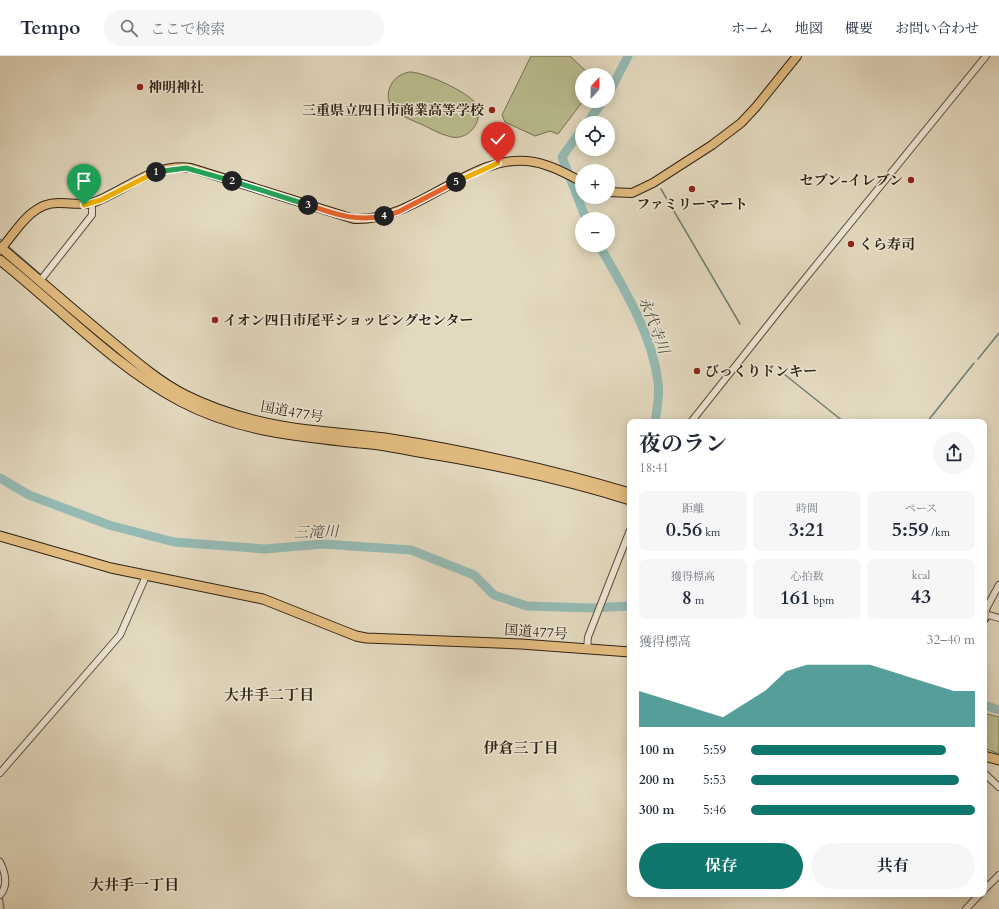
<!DOCTYPE html>
<html lang="ja">
<head>
<meta charset="utf-8">
<style>
  :root { --surface:#fff; --page:#f6f6f7; --text:#1f2937; --muted:#747a83; --line:#e0e1e3; --accent:#0f766e }
  body { margin:0; font-family:Cardo,"Noto Serif JP",serif; background:var(--page); color:var(--text); height:100vh; display:flex; flex-direction:column; font-size:15px; white-space:nowrap }
  * { box-sizing:border-box; margin:0 }
  p { font-size:13px; color:var(--muted) }
  .icon { flex:none; width:22px; height:22px; fill:none; stroke:currentColor; stroke-width:2; stroke-linecap:round; stroke-linejoin:round }
  .map { position:relative; flex:1; overflow:hidden }
  .drawer { position:absolute; left:627px; top:363px; width:360px; height:478px; display:flex; flex-direction:column; background:var(--surface); border-radius:8px; box-shadow:0 2px 10px #0003 }
  .drawer>* { flex:none }
  .needle { width:26px; rotate:22deg }
  .controls { position:absolute; left:575px; top:12px; display:grid; gap:8px }
  .controls a { display:grid; place-items:center; width:40px; height:40px; border-radius:50%; background:var(--surface); box-shadow:0 2px 10px #0003; font-size:20px }
  .pin { position:absolute; display:grid; place-items:center; width:34px; height:34px; color:#fff; margin:-41px -17px; border-radius:50% 50% 50% 0; rotate:-45deg; box-shadow:0 0 4px #0007 }
  .pin .icon { rotate:45deg }
  .km { position:absolute; width:20px; height:20px; margin:-10px; border-radius:50%; background:#222; color:#fff; font-size:11px; line-height:20px; text-align:center }
  .round { display:grid; place-items:center; flex:none; width:42px; height:42px; border-radius:21px; background:var(--page) }
  .summary { display:flex; align-items:center; justify-content:space-between; height:68px; padding:0 12px }
  h1 { font-size:22px; font-weight:700; line-height:30px }
  .stats { display:grid; grid-template-columns:repeat(3,1fr); gap:6px; height:68px; padding:4px 12px }
  .stats div { display:grid; align-content:center; border-radius:8px; background:var(--page); text-align:center }
  .stats b { font-size:20px; font-weight:700 }
  .stats small { font-size:11px; font-weight:400 }
  .stats p { font-size:11px }
  .chart { height:112px; padding:8px 12px }
  .chart p { display:flex; justify-content:space-between }
  .chart svg { width:100%; height:72px; margin-top:4px; fill:var(--accent); opacity:.7 }
  .button { display:flex; gap:8px; margin-top:auto; padding:8px 12px }
  .button a { flex:1; height:46px; border-radius:24px; background:var(--accent); color:#fff; font-size:16px; font-weight:700; line-height:46px; text-align:center }
  .button a+a { background:var(--page); color:var(--text) }
  ul { padding:0 12px; list-style:none; font-size:13px }
  li { display:grid; grid-template-columns:64px 48px 1fr; align-items:center; height:30px }
  li i { height:10px; border-radius:5px; background:var(--accent) }
  header { display:flex; align-items:center; gap:24px; box-sizing:border-box; height:56px; padding:0 20px; background:var(--surface); border-bottom:1px solid var(--line) }
  header strong { font-size:19px }
  nav { display:flex; gap:22px; margin-inline-start:auto; font-size:14px }
  .search { width:280px; height:36px; background:var(--page); display:flex; align-items:center; gap:10px; box-sizing:border-box; padding:0 14px; border-radius:22px; color:var(--muted); font-size:15px }
  .map>svg:first-child { display:block }
</style>
</head>
<body>
<header>
<strong>Tempo</strong>
<div class="search"><svg class="icon" aria-label="search" viewBox="0 0 24 24"><circle cx="10" cy="10" r="6"/><path d="M15 15l6 6"/></svg>ここで検索</div>
<nav><a>ホーム</a><a>地図</a><a>概要</a><a>お問い合わせ</a></nav>
</header>
<div class="map">
<svg width="999" height="853" viewBox="0 0 999 853">
  <rect width="100%" height="100%" fill="#e3d9bf"/>
  <filter id="stains"><feTurbulence type="fractalNoise" baseFrequency=".005" numOctaves="4"/><feColorMatrix values="0 0 0 0 .2 0 0 0 0 .09 0 0 0 0 .02 0 0 0 .5 -.17"/></filter>
  <radialGradient id="worn" r=".72"><stop offset=".6" stop-color="#630" stop-opacity="0"/><stop offset="1" stop-color="#630" stop-opacity=".3"/></radialGradient>
  <!-- green -->
  <g fill="#babd8e" stroke="#757052">
    <polygon points="531,0 570,0 590,19 582,19 583,45 558,78 550,75 535,80 505,66 502,59"/>
    <path d="M409 16C422 15 469 36 476 48 485 66 467 87 448 80 440 78 431 73 423 69 407 62 381 54 390 31 393 23 400 18 409 16Z"/>
    <polygon points="984,657 999,661 999,698 984,692"/>
  </g>
  <g fill="none" stroke-linecap="round" stroke-linejoin="round">
    <!-- stream -->
    <g stroke="#6d7e74" stroke-width="1.5">
      <polyline points="661,133 740,268"/>
      <polyline points="0,183 1,184"/>
      <polyline points="9,191 40,218"/>
      <polyline points="978,303 999,277"/>
      <polyline points="784,318 844,366"/>
      <polyline points="927,366 974,307"/>
      <polyline points="2,839 4,853"/>
    </g>
    <!-- river -->
    <g stroke="#95bab3" stroke-width="9">
      <polyline points="608,39 628,0"/>
      <polyline points="587,67 603,45"/>
      <polyline points="582,73 562,101 586,163"/>
      <path d="M599 189C623 231 652 277 658 326 660 339 657 353 655 366"/>
      <polyline points="0,422 29,439 109,469 174,486 265,493 323,488 411,494 474,519 494,539 527,550 592,552 630,550"/>
      <polyline points="984,649 999,654"/>
    </g>
    <defs>
      <g id="minor">
        <polyline points="40,225 92,159 92,147"/>
        <polyline points="691,366 791,240 986,0"/>
        <polyline points="999,529 987,551 985,558 999,562"/>
        <polyline points="587,593 588,581 630,474"/>
        <polyline points="0,717 120,579 146,520"/>
        <polyline points="984,717 999,731"/>
        <path d="M0 806C5 816 9 829 0 839"/>
        <polyline points="984,834 999,819"/>
        <polyline points="966,853 980,838"/>
      </g>
      <g id="major">
        <polyline points="608,136 632,137 653,127 712,89 741,67 756,51 797,0"/>
        <path d="M0 194C17 175 30 147 58 147 70 147 81 149 92 147 125 135 154 106 191 112L354 163C419 166 472 94 534 106 551 109 567 118 582 126"/>
      </g>
      <g id="highway">
        <path d="M0 191C37 222 74 255 112 286 135 305 158 325 185 339 223 358 267 369 309 374 334 377 360 379 385 382 468 395 549 413 630 437"/>
        <path d="M0 204C59 251 113 309 180 345 242 378 311 382 379 389 398 392 418 396 437 399 502 410 567 424 630 444"/>
        <polyline points="0,480 111,512 263,543 356,580 366,582 521,588 630,596"/>
        <polyline points="984,562 985,558"/>
        <polyline points="984,700 999,704"/>
      </g>
    </defs>
    <!-- minor casing -->
    <use href="#minor" stroke="#5d5040" stroke-width="8"/>
    <!-- major casing -->
    <use href="#major" stroke="#302315" stroke-width="10"/>
    <!-- highway casing -->
    <use href="#highway" stroke="#302315" stroke-width="11"/>
    <!-- minor -->
    <use href="#minor" stroke="#ede6d5" stroke-width="6"/>
    <!-- major -->
    <use href="#major" stroke="#e2bc80" stroke-width="8"/>
    <!-- highway -->
    <use href="#highway" stroke="#e2bc80" stroke-width="9"/>
  </g>
  <g fill="none" stroke-linecap="round" stroke-linejoin="round">
    <defs>
      <polyline id="split-1" points="84,149 101,144 156,116"/>
      <polyline id="split-2" points="156,116 186,112 232,125"/>
      <polyline id="split-3" points="232,125 308,149"/>
      <path id="split-4" d="M308 149C335 158 355 166 384 160"/>
      <polyline id="split-5" points="384,160 398,156 456,126"/>
      <polyline id="split-6" points="456,126 498,107"/>
    </defs>
    <!-- split-1 casing -->
    <use href="#split-1" stroke="#fff" stroke-width="8"/>
    <!-- split-2 casing -->
    <use href="#split-2" stroke="#fff" stroke-width="8"/>
    <!-- split-3 casing -->
    <use href="#split-3" stroke="#fff" stroke-width="8"/>
    <!-- split-4 casing -->
    <use href="#split-4" stroke="#fff" stroke-width="8"/>
    <!-- split-5 casing -->
    <use href="#split-5" stroke="#fff" stroke-width="8"/>
    <!-- split-6 casing -->
    <use href="#split-6" stroke="#fff" stroke-width="8"/>
    <!-- split-1 -->
    <use href="#split-1" stroke="#f5b400" stroke-width="5"/>
    <!-- split-2 -->
    <use href="#split-2" stroke="#22a559" stroke-width="5"/>
    <!-- split-3 -->
    <use href="#split-3" stroke="#22a559" stroke-width="5"/>
    <!-- split-4 -->
    <use href="#split-4" stroke="#f0652b" stroke-width="5"/>
    <!-- split-5 -->
    <use href="#split-5" stroke="#f0652b" stroke-width="5"/>
    <!-- split-6 -->
    <use href="#split-6" stroke="#f5b400" stroke-width="5"/>
  </g>
  <!-- markers -->
  <g fill="#8f2418" stroke="#ede6d5" stroke-width="1.5">
    <circle cx="140" cy="31" r="4"/>
    <circle cx="492" cy="54" r="4"/>
    <circle cx="911" cy="124" r="4"/>
    <circle cx="692" cy="133" r="4"/>
    <circle cx="851" cy="188" r="4"/>
    <circle cx="215" cy="264" r="4"/>
    <circle cx="697" cy="315" r="4"/>
  </g>
  <g text-anchor="middle" dominant-baseline="central" stroke-width="3" stroke-linejoin="round" paint-order="stroke">
    <!-- poi labels -->
    <g font-size="14" font-weight="bold" fill="#302315" stroke="#ede6d5" text-anchor="start">
      <text x="148" y="31">神明神社</text>
      <text x="484" y="54" text-anchor="end">三重県立四日市商業高等学校</text>
      <text x="903" y="124" text-anchor="end">セブン-イレブン</text>
      <text x="692" y="148" text-anchor="middle">ファミリーマート</text>
      <text x="859" y="188">くら寿司</text>
      <text x="223" y="264">イオン四日市尾平ショッピングセンター</text>
      <text x="705" y="315">びっくりドンキー</text>
    </g>
    <!-- street labels -->
    <g font-size="14" fill="#302315" stroke="#ede6d5">
      <text transform="translate(292 356) rotate(10)">国道477号</text>
      <text transform="translate(536 576) rotate(4)">国道477号</text>
    </g>
    <!-- water labels -->
    <g font-size="15" font-style="italic" fill="#4e5044" stroke="#ede6d5">
      <text transform="translate(654 269) rotate(69)">永代寺川</text>
      <text transform="translate(316 476) rotate(-1)">三滝川</text>
    </g>
    <!-- neighbourhood labels -->
    <g font-size="15" font-weight="bold" fill="#302315" stroke="#ede6d5">
      <text x="269" y="639">大井手二丁目</text>
      <text x="521" y="692">伊倉三丁目</text>
      <text x="134" y="829">大井手一丁目</text>
    </g>
  </g>
  <rect width="100%" height="100%" filter="url(#stains)"/>
  <rect width="100%" height="100%" fill="url(#worn)"/>
</svg>
<div class="controls">
<a><svg class="needle" viewBox="-14 -14 28 28"><path d="M0-13l5 13h-10z" fill="#e53935"/><path d="M0 13l5-13h-10z" fill="#747a83"/></svg></a>
<a><svg class="icon" aria-label="locate" viewBox="0 0 24 24"><circle cx="12" cy="12" r="6"/><path d="M12 2v4M12 18v4M2 12h4M18 12h4"/></svg></a>
<a>+</a>
<a>−</a>
</div>
<div class="pin" style="left:84px;top:149px;background:#1e9e55"><svg class="icon" aria-label="arrive" viewBox="0 0 24 24"><path d="M6 21V4h12l-3 4 3 4H6"/></svg></div>
<div class="pin" style="left:498px;top:107px;background:#d93025"><svg class="icon" aria-label="check" viewBox="0 0 24 24"><path d="M5 12l5 5 9-10"/></svg></div>
<b class="km" style="left:156px;top:116px">1</b>
<b class="km" style="left:232px;top:125px">2</b>
<b class="km" style="left:308px;top:149px">3</b>
<b class="km" style="left:384px;top:160px">4</b>
<b class="km" style="left:456px;top:126px">5</b>
<section class="drawer">
<div class="summary"><div><h1>夜のラン</h1><p>18:41</p></div><a class="round"><svg class="icon" aria-label="share" viewBox="0 0 24 24"><path d="M12 15V3M7 8l5-5 5 5M5 13v7h14v-7"/></svg></a></div>
<div class="stats">
<div><p>距離</p><b>0.56<small> km</small></b></div>
<div><p>時間</p><b>3:21</b></div>
<div><p>ペース</p><b>5:59<small> /km</small></b></div>
</div>
<div class="stats">
<div><p>獲得標高</p><b>8<small> m</small></b></div>
<div><p>心拍数</p><b>161<small> bpm</small></b></div>
<div><p>kcal</p><b>43</b></div>
</div>
<div class="chart"><p><span>獲得標高</span>32–40 m</p>
<svg viewBox="0 0 160 44" preserveAspectRatio="none"><path d="M0 44V22L10 26L20 30L30 34L40 38L50 30L60 22L70 10L80 6L90 6L100 6L110 6L120 10L130 14L140 18L150 22L160 22V44z"/></svg>
</div>
<ul>
<li><b>100 m</b>5:59<i style="width:87%"></i></li>
<li><b>200 m</b>5:53<i style="width:93%"></i></li>
<li><b>300 m</b>5:46<i style="width:100%"></i></li>
</ul>
<div class="button"><a>保存</a><a>共有</a></div>
</section>
</div>
</body>
</html>
